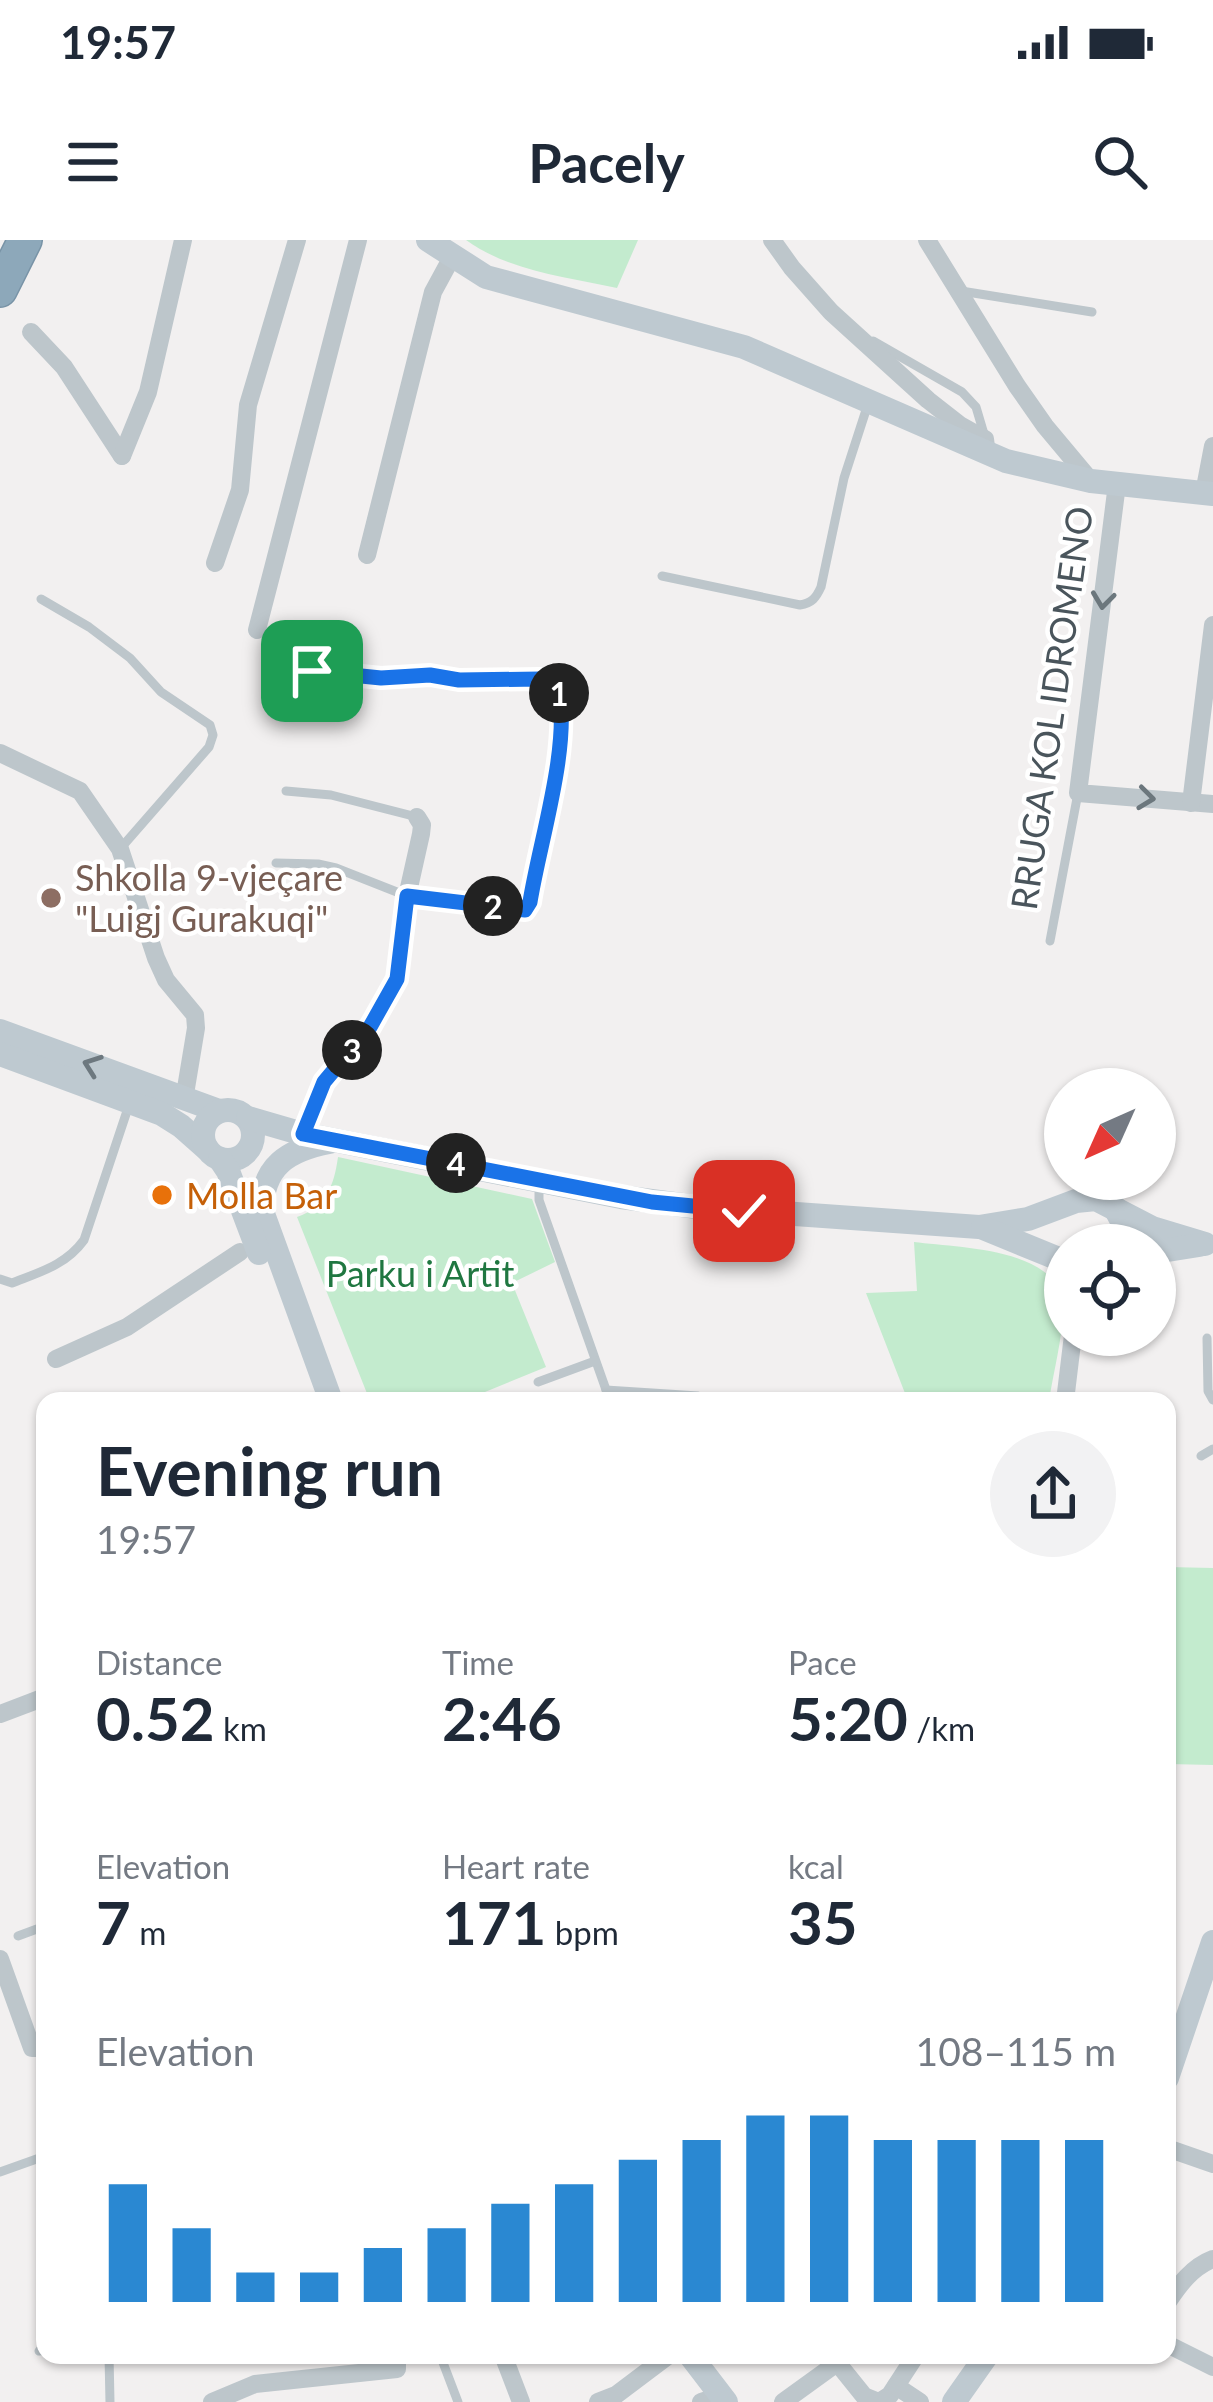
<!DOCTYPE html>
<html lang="en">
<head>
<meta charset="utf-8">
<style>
  :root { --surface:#fff; --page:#f2f2f3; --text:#1f2937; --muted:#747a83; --accent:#2a88d2 }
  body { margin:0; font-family:Lato,sans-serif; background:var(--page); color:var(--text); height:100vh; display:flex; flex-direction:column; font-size:45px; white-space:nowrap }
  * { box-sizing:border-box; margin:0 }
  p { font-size:39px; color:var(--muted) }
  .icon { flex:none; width:66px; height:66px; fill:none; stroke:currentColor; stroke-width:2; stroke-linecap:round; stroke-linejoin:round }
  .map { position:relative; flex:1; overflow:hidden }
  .panel { position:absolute; left:36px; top:1152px; width:1140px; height:972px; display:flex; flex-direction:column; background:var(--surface); border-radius:24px; box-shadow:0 3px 9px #0004 }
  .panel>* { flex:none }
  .needle { width:78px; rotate:225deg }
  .fabs { position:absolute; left:1044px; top:828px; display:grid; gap:24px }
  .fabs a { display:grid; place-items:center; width:132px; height:132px; border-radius:50%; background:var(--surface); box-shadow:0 3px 9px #0004; font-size:60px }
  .pin { position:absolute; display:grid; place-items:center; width:102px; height:102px; color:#fff; margin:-51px; border-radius:24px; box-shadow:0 6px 18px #0006 }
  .km { position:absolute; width:60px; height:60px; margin:-30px; border-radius:50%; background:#222; color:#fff; font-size:33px; line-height:60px; text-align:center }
  .round { display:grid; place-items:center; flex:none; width:126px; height:126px; border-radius:63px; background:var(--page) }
  .summary { display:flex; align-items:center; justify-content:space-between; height:204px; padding:0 60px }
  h1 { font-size:66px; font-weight:700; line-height:90px }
  .metrics { display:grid; grid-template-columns:repeat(3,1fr); gap:18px; height:204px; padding:12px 60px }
  .metrics div { display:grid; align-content:center }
  .metrics b { font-size:60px; font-weight:700 }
  .metrics small { font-size:33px; font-weight:400 }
  .metrics p { font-size:33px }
  .chart { height:336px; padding:24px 60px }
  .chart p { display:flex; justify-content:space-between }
  .chart svg { width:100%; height:216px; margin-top:12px; stroke:var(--accent); stroke-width:6 }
  .status { display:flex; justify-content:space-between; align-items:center; height:84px; padding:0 60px; background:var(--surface); direction:ltr }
  .status svg { height:33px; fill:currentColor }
  header { display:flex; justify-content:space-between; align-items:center; height:156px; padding:0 60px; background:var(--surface); font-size:54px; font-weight:700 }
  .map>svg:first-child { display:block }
</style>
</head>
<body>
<div class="status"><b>19:57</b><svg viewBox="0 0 49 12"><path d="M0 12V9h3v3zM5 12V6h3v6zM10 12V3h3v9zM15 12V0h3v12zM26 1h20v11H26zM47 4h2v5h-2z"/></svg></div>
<header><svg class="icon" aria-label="menu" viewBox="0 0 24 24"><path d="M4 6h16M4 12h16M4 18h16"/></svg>Pacely<svg class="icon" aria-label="search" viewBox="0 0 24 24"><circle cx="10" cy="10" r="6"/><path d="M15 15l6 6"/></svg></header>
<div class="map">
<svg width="1213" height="2162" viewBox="0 0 1213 2162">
  <rect width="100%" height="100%" fill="#f2f0f0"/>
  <!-- green -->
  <g fill="#c3ebce">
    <path d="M466 0H638L617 48C566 37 509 31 466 0Z"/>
    <path d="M338 917 532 959 555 1022 512 1043 546 1127 463 1161H370L297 977C326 967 334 946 338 917Z"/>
    <path d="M914 1002C958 1008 1062 1007 1063 1068 1063 1097 1053 1133 1049 1161H908L866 1053 917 1051Z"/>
    <polygon points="1167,1327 1213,1328 1213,1525 1167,1524"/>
  </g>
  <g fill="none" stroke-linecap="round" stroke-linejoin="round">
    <defs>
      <polyline id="highway" points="0,50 25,0"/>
    </defs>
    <!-- highway casing -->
    <use href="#highway" stroke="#7893a6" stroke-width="36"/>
    <!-- lane -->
    <g stroke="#bdc6cb" stroke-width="9">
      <polyline points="961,51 1092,72"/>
      <polyline points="873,101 962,152 976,167 984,194"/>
      <path d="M662 336 800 365C812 363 816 358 821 347L844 238 868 164"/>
      <polyline points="41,359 89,387 130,418 161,452 210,485 213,495 209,507 120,609"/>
      <polyline points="286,551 331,555 417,577"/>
      <polyline points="276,623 318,624 336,628 407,656"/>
      <polyline points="1050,701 1078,553"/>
      <polyline points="539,945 539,960 610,1161"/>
      <path d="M0 1039 12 1043C40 1032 66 1025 84 1000L129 865"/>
      <polyline points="1207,1098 1208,1151 1213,1160"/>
      <polyline points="538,1142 595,1121"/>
      <polyline points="606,1150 698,1156"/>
      <polyline points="1201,1216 1213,1209"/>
      <polyline points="18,1696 45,1686"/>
      <polyline points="0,1932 45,1916"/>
      <polyline points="39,2111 45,2110"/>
      <polyline points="109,2115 110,2162"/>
      <polyline points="458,2162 442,2120 465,2115"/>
    </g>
    <!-- street -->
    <g stroke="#bdc6cb" stroke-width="18">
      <polyline points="772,0 792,28 831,72 928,160 960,185 985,199 987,215"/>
      <polyline points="927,0 1017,146 1045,186 1091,241"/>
      <polyline points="31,92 64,127 122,216"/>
      <polyline points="122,216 148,152 183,0"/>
      <polyline points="1117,244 1078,553 1213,564"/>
      <polyline points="1204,253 1213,206"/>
      <polyline points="367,315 433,52 452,17"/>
      <polyline points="215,323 240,250 248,165 297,0"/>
      <polyline points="257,390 358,0"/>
      <path d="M312 431 381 438 431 435 459 439H540L558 449C570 505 540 604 530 663L525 670 407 656"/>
      <polyline points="0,513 80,551 120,609 156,718 166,740 195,775 196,788 184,860"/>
      <polyline points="1191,563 1213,385"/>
      <polyline points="303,894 310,871 324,842 370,787 397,739 404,696 404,670 421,594 422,585 417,577"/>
      <polyline points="56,1119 127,1087 240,1012"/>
      <polyline points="1065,1161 1073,1095"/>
      <polyline points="0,1474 45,1457"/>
      <polyline points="0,1719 32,1808 45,1808"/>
      <polyline points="1167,1908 1213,1924"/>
      <path d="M1167 2063C1179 2045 1192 2027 1213 2019"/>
      <polyline points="1167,2104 1213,2127"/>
      <polyline points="503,2115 521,2162"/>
      <polyline points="831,2115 864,2156 879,2162 890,2155 916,2115"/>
      <polyline points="896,2146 920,2162"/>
      <polyline points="212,2162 255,2144 397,2129 397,2115"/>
      <polyline points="598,2162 616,2155 669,2115"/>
      <polyline points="701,2162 707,2160"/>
      <polyline points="783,2162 837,2123"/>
    </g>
    <!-- secondary -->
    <g stroke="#bec9d0" stroke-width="24">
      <polyline points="428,0 486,37 744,107 1006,221 1091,241 1213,254"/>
      <polyline points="0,791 219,871"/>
      <polyline points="0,814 162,874 181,886 207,909"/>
      <circle cx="228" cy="895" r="25"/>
      <polyline points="248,878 303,894 621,957 697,967 979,987 1028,979 1076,961 1096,959 1152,988 1205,1004"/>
      <path d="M329 902C288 910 262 926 262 971L331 1161"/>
      <polyline points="220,919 228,931 259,1013"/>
      <polyline points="1115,968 1125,987 1124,1005"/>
      <polyline points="983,988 1064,1021"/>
      <polyline points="1155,1012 1199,1005"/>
      <polyline points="1167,1838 1213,1702"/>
      <polyline points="690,2115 726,2162"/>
      <polyline points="954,2162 987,2115"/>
    </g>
    <!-- highway -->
    <use href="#highway" stroke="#8da8ba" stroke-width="33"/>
  </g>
  <!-- one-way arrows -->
  <defs><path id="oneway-chevron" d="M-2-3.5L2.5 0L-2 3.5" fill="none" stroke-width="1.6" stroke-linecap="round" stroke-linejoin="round" transform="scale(3)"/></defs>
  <g stroke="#6c777d">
    <use href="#oneway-chevron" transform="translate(1103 360) rotate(97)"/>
    <use href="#oneway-chevron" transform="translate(1146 558) rotate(7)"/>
  </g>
  <use stroke="#6d787f" href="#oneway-chevron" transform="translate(92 825) rotate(-160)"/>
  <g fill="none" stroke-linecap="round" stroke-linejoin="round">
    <defs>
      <path id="route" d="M312 431 381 438 430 435 459 440 540 439 559 449C570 509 540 600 530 662L525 670 407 656 397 739 370 787 324 842 303 894 652 962 744 971"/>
    </defs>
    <!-- route casing -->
    <use href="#route" stroke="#fff" stroke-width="24"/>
    <!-- route -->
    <use href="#route" stroke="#1a73e8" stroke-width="15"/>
  </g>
  <!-- markers -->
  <circle fill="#8d6e63" stroke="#fff" stroke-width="4.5" cx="51" cy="658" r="12"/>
  <circle fill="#e8710a" stroke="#fff" stroke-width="4.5" cx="162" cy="955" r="12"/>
  <g text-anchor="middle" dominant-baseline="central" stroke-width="9" stroke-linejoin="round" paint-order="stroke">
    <!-- street labels -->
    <g font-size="36" fill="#4a555c" stroke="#fff">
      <text transform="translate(1051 468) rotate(-82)">RRUGA KOL IDROMENO</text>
    </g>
    <!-- education labels -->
    <g font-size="36" fill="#785e54" stroke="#fff" text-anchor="start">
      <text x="75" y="637">Shkolla 9-vjeçare<tspan x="75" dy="41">"Luigj Gurakuqi"</tspan></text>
    </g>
    <!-- food labels -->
    <g font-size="36" fill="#c56008" stroke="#fff" text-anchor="start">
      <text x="186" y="955">Molla Bar</text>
    </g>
    <!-- park labels -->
    <g font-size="36" fill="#207741" stroke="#fff">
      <text x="420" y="1033">Parku i Artit</text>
    </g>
  </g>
</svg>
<div class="fabs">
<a><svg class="needle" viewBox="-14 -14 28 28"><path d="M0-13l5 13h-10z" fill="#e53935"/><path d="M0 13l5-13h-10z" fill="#747a83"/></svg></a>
<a><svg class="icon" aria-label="locate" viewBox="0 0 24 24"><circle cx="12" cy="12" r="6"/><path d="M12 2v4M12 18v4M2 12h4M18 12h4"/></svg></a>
</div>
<div class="pin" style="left:312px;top:431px;background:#1e9e55"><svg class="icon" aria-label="arrive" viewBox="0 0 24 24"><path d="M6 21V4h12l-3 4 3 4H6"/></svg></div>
<div class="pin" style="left:744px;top:971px;background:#d93025"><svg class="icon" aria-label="check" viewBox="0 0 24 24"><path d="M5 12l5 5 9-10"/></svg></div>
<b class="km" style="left:559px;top:453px">1</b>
<b class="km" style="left:493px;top:666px">2</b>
<b class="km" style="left:352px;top:810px">3</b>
<b class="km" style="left:456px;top:923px">4</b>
<section class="panel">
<div class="summary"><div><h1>Evening run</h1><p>19:57</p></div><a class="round"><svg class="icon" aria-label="share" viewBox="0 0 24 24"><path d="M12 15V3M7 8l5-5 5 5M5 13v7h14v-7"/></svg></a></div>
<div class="metrics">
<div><p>Distance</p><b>0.52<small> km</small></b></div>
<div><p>Time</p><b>2:46</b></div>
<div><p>Pace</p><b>5:20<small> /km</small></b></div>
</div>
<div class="metrics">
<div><p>Elevation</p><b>7<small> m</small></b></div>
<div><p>Heart rate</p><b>171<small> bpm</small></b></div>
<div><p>kcal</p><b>35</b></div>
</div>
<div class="chart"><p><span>Elevation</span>108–115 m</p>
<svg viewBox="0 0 160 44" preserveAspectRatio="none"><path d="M5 44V20M15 44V29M25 44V38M35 44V38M45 44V33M55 44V29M65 44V24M75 44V20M85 44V15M95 44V11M105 44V6M115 44V6M125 44V11M135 44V11M145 44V11M155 44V11"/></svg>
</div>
</section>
</div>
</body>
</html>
